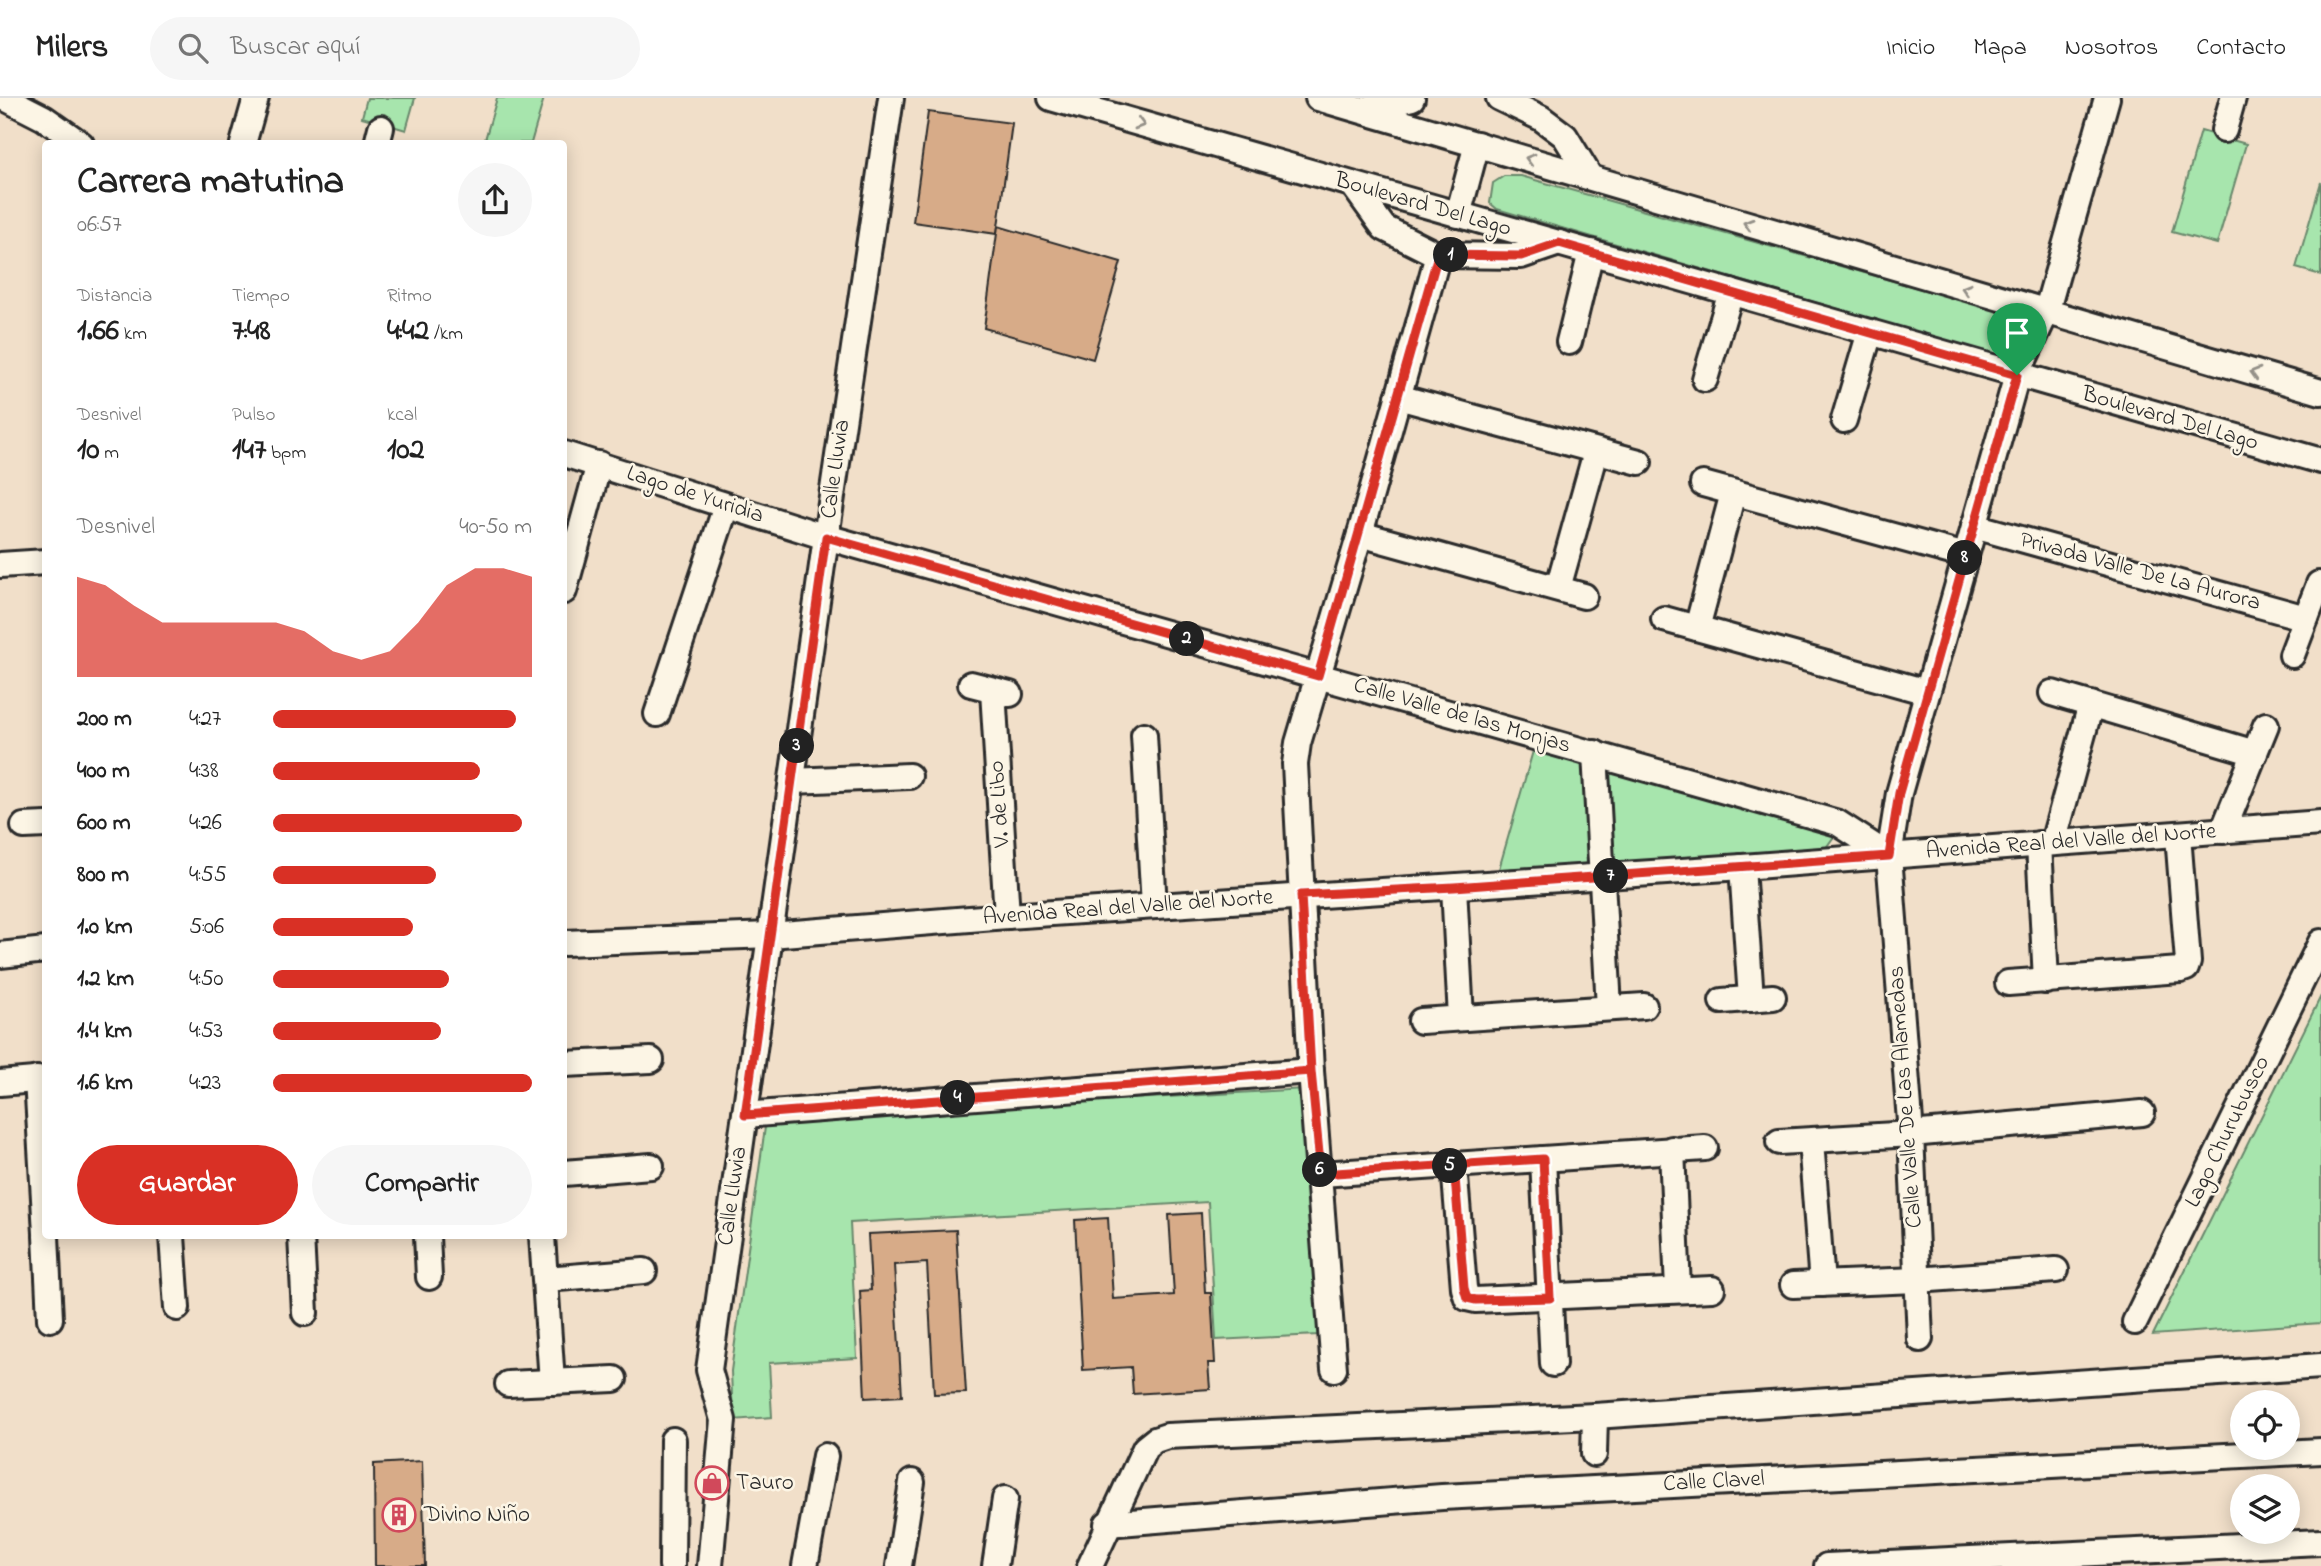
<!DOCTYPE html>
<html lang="es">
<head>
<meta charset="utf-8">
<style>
  :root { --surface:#fff; --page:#f6f6f6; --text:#222; --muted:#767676; --line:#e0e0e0; --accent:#d93025 }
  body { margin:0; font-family:"Indie Flower",sans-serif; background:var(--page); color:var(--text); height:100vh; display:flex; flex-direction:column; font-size:26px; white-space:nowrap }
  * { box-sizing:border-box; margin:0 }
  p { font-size:23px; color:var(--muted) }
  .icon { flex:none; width:38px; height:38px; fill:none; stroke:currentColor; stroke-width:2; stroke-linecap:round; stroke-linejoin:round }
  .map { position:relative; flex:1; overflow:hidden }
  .side { position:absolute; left:42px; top:42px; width:525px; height:1099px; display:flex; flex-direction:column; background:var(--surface); border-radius:7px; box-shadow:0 4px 18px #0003 }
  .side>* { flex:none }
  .fabs { position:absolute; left:2230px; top:1292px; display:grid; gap:14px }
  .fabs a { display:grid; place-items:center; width:70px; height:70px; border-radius:50%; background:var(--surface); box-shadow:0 4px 18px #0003; font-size:35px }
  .pin { position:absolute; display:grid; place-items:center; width:60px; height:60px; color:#fff; margin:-72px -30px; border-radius:50% 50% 50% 0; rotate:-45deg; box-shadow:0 0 7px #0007 }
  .pin .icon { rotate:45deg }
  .km { position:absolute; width:35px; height:35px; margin:-18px; border-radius:50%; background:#222; color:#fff; font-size:19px; line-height:35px; text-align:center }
  .round { display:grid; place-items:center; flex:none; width:74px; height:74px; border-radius:37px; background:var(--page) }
  .summary { display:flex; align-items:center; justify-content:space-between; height:119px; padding:0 35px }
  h1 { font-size:38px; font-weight:700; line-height:52px }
  .stats { display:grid; grid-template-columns:repeat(3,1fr); gap:10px; height:119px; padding:7px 35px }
  .stats div { display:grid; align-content:center }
  .stats b { font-size:30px; font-weight:700 }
  .stats small { font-size:19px; font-weight:400 }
  .stats p { font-size:19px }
  .chart { height:196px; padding:14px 35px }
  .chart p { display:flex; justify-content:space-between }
  .chart svg { width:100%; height:126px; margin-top:7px; fill:var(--accent); opacity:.7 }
  .primary-button { display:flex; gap:14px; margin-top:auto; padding:14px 35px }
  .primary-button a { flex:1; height:80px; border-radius:42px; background:var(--accent); color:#fff; font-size:28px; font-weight:700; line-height:80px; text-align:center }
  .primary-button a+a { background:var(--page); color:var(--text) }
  ul { padding:0 35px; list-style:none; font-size:23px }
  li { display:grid; grid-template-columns:112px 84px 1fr; align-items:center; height:52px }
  li i { height:18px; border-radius:9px; background:var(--accent) }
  header { display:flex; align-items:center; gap:42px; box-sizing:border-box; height:98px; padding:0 35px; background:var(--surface); border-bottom:2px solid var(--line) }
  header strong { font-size:33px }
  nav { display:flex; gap:38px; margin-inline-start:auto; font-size:24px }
  .search { width:490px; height:63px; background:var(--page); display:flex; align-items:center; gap:18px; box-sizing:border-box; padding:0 24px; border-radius:38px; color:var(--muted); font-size:26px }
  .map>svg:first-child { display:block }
</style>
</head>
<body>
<header>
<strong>Milers</strong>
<div class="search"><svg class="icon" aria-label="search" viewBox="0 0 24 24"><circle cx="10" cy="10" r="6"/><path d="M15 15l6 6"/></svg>Buscar aquí</div>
<nav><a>Inicio</a><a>Mapa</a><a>Nosotros</a><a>Contacto</a></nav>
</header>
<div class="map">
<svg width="2321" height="1468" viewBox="0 0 2321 1468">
  <rect width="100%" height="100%" fill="#f1dfc9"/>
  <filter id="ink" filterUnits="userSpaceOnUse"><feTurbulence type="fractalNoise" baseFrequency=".0143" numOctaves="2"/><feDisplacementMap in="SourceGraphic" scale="14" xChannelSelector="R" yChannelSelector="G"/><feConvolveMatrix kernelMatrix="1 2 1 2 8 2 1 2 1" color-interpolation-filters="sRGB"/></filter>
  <g filter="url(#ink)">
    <!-- green -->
    <g fill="#a7e5ad" stroke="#69886c" stroke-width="2">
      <polygon points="367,0 415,0 406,32 362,19"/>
      <polygon points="497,0 544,0 531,45 484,45"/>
      <polygon points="2201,33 2246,46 2217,146 2172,134"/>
      <polygon points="1504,78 1521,78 2010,216 2022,230 2022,240 2008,253 1995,257 1497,111 1490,105 1493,85"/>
      <polygon points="2321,84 2321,177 2296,170"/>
      <polygon points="1533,653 1588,664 1591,762 1586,767 1499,771"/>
      <polygon points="1605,669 1835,737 1825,751 1610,765"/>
      <polygon points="2321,898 2321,1225 2153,1237"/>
      <polygon points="1304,991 1318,1237 1216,1242 1208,1104 850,1125 857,1260 769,1265 772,1319 733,1322 731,1273 766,1022"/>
    </g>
    <!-- building -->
    <g fill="#d7ab88" stroke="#2b2b2b" stroke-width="2">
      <polygon points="928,14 1012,25 997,136 913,124"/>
      <polygon points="998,128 1121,164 1093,261 984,230"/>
      <polygon points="1201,1115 1205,1195 1211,1195 1215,1265 1208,1265 1210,1291 1133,1296 1131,1269 1083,1272 1075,1122 1108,1120 1113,1201 1174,1197 1169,1117"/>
      <polygon points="956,1132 966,1295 934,1296 927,1165 894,1167 902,1298 865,1300 860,1193 871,1192 868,1136"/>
      <polygon points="422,1363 425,1468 375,1468 374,1366"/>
    </g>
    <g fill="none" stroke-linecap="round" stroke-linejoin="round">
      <defs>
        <g id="minor">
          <polyline points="5,0 44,20 81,46"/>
          <polyline points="1051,0 2321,363"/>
          <polyline points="1318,0 2321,294"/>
          <polyline points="1499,0 1541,20 1565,38 1590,79"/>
          <polyline points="1361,12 1412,0"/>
          <polyline points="2224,32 2233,0"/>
          <polyline points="243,46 256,0"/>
          <polyline points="377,46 381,30"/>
          <polyline points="1353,87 1384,130 1438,157 1521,158 1559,145"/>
          <polyline points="1458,117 1477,46"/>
          <polyline points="1569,244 1591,154"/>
          <polyline points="1705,281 1731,194"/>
          <polyline points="1398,299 1639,364"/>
          <polyline points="1844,322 1870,234"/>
          <polyline points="564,356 826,439 1838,725 1889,758"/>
          <polyline points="1703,386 1966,458"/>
          <polyline points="1974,428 2306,520"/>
          <polyline points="1360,436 1584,498"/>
          <polyline points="0,467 46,464"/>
          <polyline points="1558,490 1596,354"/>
          <polyline points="564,493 599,366"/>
          <polyline points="1664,521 1927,594"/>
          <polyline points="1697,530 1733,395"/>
          <polyline points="2292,557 2319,486"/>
          <polyline points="971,586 1010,596"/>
          <polyline points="993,593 1007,818"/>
          <polyline points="2052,595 2255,655"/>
          <polyline points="657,616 726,408"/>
          <polyline points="1144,637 1154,808"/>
          <polyline points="1595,655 1609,910"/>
          <polyline points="792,683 909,678"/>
          <polyline points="24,728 46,727"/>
          <polyline points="2223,733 2266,627"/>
          <polyline points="2053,745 2091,606"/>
          <polyline points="2039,746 2046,883"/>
          <polyline points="1742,769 1751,901"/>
          <polyline points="1454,789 1461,920"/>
          <polyline points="564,845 770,837 1007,818 1742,769 2321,725"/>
          <polyline points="0,857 46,852"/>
          <polyline points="2008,885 2180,872 2186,870 2188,864 2178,737"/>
          <polyline points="1722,903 1773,899"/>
          <polyline points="1421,923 1644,908"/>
          <polyline points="564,966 651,962"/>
          <polyline points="37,981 46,1135"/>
          <polyline points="0,985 46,981"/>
          <polyline points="745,1017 1311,973"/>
          <polyline points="1811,1043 1822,1186"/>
          <polyline points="1779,1044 1911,1036 2142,1015"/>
          <polyline points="1672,1051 1678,1192"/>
          <polyline points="1543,1061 1553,1266"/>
          <polyline points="1454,1067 1464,1190 1467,1200 1476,1202 1712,1191"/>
          <polyline points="564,1075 651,1068"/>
          <polyline points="1321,1076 1705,1050"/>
          <polyline points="46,1138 50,1221"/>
          <polyline points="172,1138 177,1210"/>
          <polyline points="301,1138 305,1215"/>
          <polyline points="427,1138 429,1179"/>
          <polyline points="542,1138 552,1284"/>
          <polyline points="546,1181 644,1173"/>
          <polyline points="1793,1187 1917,1182 2056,1172"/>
          <polyline points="2135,1224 2321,844"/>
          <polyline points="1920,1241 1911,1036 1889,758 1899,695 2017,277 2046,215 2107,0"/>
          <polyline points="1334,1271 1311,973 1295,666 1298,645 1360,436 1438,157"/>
          <polyline points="508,1286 614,1281"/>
          <polyline points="1594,1356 1595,1318"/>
          <polyline points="1107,1426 1442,1399 2321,1353"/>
          <polyline points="672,1468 673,1342"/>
          <polyline points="710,1468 723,1322 709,1272 826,439 891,0"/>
          <polyline points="805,1468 825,1358"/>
          <polyline points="899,1468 912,1384"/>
          <polyline points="995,1468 1005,1401"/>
          <polyline points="1090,1468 1145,1350 1155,1342 1167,1338 1595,1318 2321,1268"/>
          <polyline points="1827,1468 2321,1444"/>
        </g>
      </defs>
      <!-- minor casing -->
      <use href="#minor" stroke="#2b2b2b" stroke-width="30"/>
      <!-- minor -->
      <use href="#minor" stroke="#fcf5e5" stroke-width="24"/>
    </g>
    <!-- one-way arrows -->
    <defs><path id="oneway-chevron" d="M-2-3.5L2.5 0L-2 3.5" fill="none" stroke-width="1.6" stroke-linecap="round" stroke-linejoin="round" transform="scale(1.75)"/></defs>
    <g stroke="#949088">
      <use href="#oneway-chevron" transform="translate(1140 26) rotate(16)"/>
      <use href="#oneway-chevron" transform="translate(1530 61) rotate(-164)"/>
      <use href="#oneway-chevron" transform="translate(1748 126) rotate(-163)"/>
      <use href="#oneway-chevron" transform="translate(1966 191) rotate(-163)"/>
      <use href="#oneway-chevron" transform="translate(2255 275) rotate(-164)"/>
    </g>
  </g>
  <g fill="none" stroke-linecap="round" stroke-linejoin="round" filter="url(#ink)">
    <defs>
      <polyline id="route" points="2017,277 1559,145 1521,158 1438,157 1318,578 826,439 745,1017 1311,973 1321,1076 1454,1067 1464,1190 1467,1200 1476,1202 1550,1200 1543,1061 1321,1076 1311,973 1301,797 1454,789 1889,758 1899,695 2017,277"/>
    </defs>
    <!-- route casing -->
    <use href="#route" stroke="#fff" stroke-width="14"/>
    <!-- route -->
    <use href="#route" stroke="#d93025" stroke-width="9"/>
  </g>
  <!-- icons -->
  <defs>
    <symbol id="shop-ring" viewBox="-11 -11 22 22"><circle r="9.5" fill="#fcf5e5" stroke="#d1495b" stroke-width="1.5"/><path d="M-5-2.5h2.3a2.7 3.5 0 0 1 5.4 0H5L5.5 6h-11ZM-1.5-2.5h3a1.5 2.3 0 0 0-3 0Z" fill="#d1495b"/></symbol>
    <symbol id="building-ring" viewBox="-11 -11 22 22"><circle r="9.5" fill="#fcf5e5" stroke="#d1495b" stroke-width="1.5"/><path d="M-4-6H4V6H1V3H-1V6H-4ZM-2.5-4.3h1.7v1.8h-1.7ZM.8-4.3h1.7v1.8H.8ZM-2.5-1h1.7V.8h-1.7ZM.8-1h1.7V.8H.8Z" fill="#d1495b"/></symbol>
  </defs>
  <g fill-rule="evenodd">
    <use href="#shop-ring" x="693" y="1366" width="38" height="38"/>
    <use href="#building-ring" x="380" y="1398" width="38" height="38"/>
  </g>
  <g text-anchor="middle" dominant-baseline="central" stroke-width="5" stroke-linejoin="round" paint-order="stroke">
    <!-- street labels -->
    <g font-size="23" fill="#2b2b2b" stroke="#fcf5e5">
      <text transform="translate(1423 107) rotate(16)">Boulevard Del Lago</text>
      <text transform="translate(2170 321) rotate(16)">Boulevard Del Lago</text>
      <text transform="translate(836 371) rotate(-82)">Calle Lluvia</text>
      <text transform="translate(695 397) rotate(18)">Lago de Yuridia</text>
      <text transform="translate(2140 474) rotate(15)">Privada Valle De La Aurora</text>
      <text transform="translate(1462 618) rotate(16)">Calle Valle de las Monjas</text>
      <text transform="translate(1000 706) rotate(-94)">V. de Libo</text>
      <text transform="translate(2071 744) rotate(-4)">Avenida Real del Valle del Norte</text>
      <text transform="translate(1128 810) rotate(-4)">Avenida Real del Valle del Norte</text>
      <text transform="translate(1906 999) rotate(-94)">Calle Valle De Las Alamedas</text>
      <text transform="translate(2228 1034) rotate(-64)">Lago Churubusco</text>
      <text transform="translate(733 1098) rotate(-82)">Calle Lluvia</text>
      <text transform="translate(1714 1384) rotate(-3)">Calle Clavel</text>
    </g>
    <!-- poi labels -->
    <g font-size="23" fill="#2b2b2b" stroke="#fcf5e5" text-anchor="start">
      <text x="736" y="1385">Tauro</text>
      <text x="424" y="1417">Divino Niño</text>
    </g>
  </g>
</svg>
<div class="fabs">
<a><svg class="icon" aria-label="locate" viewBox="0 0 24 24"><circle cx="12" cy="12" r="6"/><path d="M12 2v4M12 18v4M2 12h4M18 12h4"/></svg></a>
<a><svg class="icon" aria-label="layers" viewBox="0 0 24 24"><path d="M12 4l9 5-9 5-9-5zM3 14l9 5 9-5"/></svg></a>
</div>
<div class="pin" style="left:2017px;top:277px;background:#1e9e55"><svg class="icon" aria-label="arrive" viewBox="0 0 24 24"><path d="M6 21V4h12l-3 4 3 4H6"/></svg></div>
<b class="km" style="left:1451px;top:157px">1</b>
<b class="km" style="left:1187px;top:541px">2</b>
<b class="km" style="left:797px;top:648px">3</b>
<b class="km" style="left:958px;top:1000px">4</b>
<b class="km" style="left:1450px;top:1068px">5</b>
<b class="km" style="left:1320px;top:1072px">6</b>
<b class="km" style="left:1611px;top:778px">7</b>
<b class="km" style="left:1965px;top:460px">8</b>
<section class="side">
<div class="summary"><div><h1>Carrera matutina</h1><p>06:57</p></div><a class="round"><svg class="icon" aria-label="share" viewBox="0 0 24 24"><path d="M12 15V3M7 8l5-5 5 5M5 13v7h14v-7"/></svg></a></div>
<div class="stats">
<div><p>Distancia</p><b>1.66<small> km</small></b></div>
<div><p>Tiempo</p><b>7:48</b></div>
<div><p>Ritmo</p><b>4:42<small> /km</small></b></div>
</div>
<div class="stats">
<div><p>Desnivel</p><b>10<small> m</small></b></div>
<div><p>Pulso</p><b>147<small> bpm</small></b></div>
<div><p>kcal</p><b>102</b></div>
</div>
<div class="chart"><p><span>Desnivel</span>40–50 m</p>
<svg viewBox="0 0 160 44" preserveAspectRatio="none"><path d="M0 44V9L10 12L20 19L30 25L40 25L50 25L60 25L70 25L80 28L90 35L100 38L110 35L120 25L130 12L140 6L150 6L160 9V44z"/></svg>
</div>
<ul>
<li><b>200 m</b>4:27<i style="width:94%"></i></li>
<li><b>400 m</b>4:38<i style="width:80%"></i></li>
<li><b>600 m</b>4:26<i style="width:96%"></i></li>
<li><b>800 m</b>4:55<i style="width:63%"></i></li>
<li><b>1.0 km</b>5:06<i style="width:54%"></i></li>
<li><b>1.2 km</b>4:50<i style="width:68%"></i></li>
<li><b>1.4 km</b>4:53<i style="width:65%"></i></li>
<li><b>1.6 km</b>4:23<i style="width:100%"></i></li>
</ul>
<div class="primary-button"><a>Guardar</a><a>Compartir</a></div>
</section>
</div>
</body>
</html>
